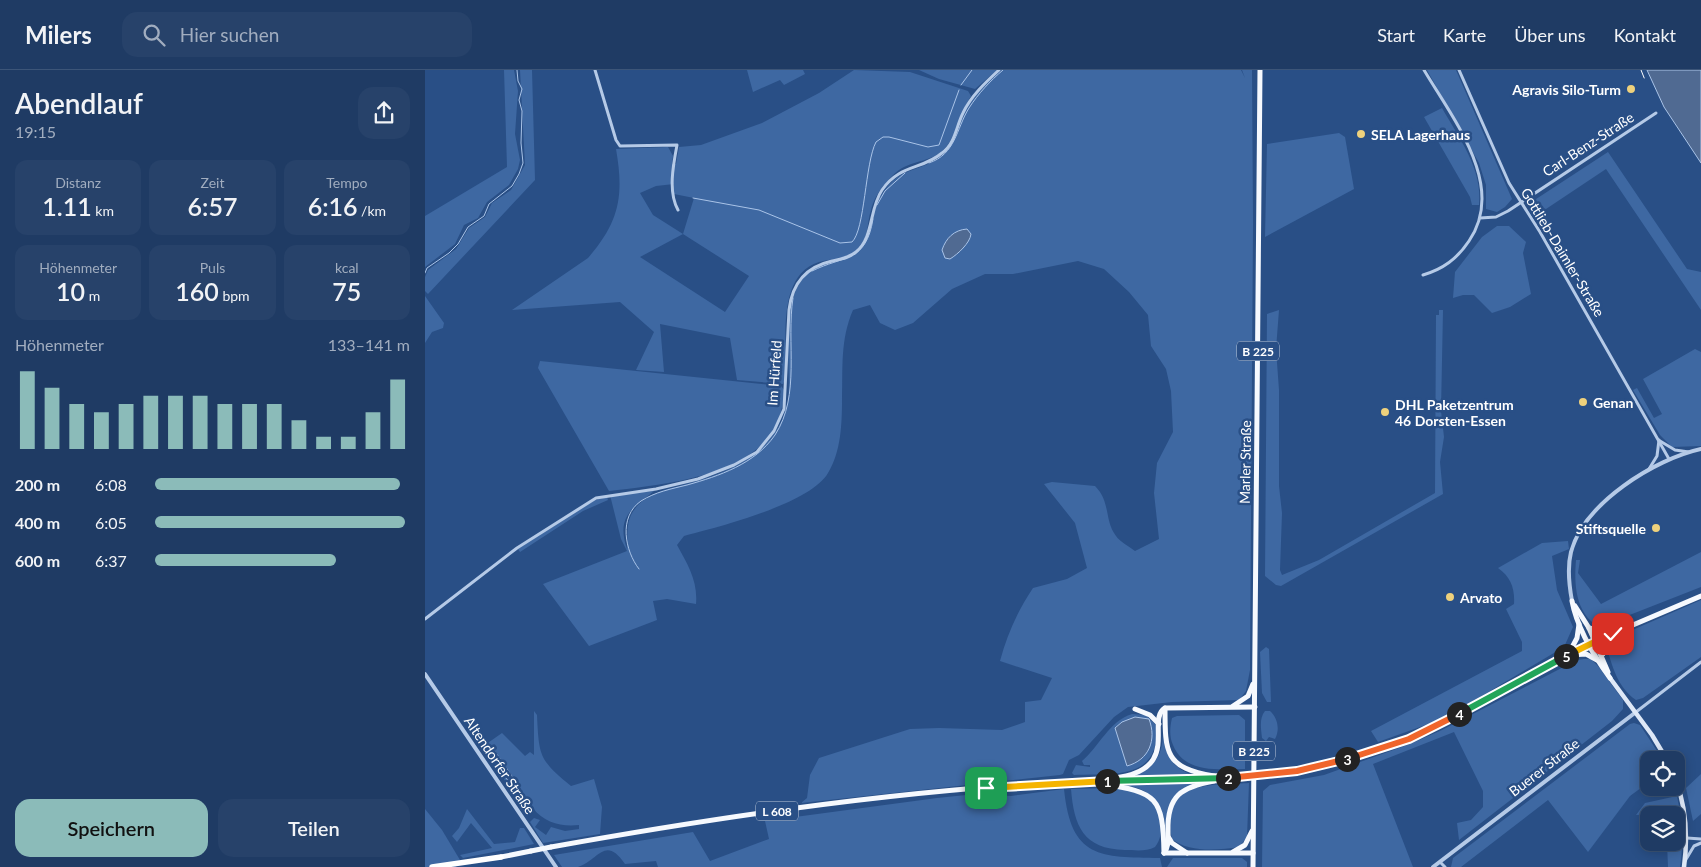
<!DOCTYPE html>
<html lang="de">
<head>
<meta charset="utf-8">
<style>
  :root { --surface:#1f3b64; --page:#27426a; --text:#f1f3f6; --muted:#a1adbf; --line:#3c5578; --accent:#8bbbb9 }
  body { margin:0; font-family:Lato,sans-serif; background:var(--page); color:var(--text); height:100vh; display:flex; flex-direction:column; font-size:19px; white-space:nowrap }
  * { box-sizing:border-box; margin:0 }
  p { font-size:16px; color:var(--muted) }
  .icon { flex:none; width:28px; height:28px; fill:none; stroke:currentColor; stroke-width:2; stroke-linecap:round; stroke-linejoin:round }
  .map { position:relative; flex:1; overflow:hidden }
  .drawer { display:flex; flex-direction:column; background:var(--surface); width:425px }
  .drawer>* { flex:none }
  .controls { position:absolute; left:1215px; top:681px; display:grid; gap:10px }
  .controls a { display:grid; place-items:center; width:45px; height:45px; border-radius:10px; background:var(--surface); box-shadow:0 2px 12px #0003,0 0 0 1px var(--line); font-size:25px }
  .pin { position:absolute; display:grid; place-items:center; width:42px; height:42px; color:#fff; margin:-21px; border-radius:10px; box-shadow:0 2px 8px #0006 }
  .km { position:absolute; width:25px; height:25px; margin:-12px; border-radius:50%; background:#222; color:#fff; font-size:14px; line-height:25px; text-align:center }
  .round { display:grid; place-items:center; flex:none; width:52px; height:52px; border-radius:15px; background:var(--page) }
  .summary { display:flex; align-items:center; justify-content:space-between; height:85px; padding:0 15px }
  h1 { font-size:28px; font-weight:600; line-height:38px }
  .metrics { display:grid; grid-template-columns:repeat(3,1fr); gap:8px; height:85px; padding:5px 15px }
  .metrics div { display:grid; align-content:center; border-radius:12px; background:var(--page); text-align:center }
  .metrics b { font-size:25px; font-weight:600 }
  .metrics small { font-size:14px; font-weight:400 }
  .metrics p { font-size:14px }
  .chart { height:140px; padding:10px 15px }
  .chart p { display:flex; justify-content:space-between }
  .chart svg { width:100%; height:90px; margin-top:5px; stroke:var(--accent); stroke-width:6 }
  .cta { display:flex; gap:10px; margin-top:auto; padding:10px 15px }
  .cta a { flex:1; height:58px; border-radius:15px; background:var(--accent); color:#111; font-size:20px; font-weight:600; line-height:58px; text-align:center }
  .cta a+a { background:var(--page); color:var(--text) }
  ul { padding:0 15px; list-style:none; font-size:16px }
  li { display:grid; grid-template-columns:80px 60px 1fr; align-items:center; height:38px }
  li i { height:12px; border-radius:6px; background:var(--accent) }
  header { display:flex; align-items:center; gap:30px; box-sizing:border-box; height:70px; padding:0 25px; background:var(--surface); border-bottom:1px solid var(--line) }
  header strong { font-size:24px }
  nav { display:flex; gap:28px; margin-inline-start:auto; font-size:18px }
  .search { width:350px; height:45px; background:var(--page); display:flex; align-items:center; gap:12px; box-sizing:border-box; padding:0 18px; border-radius:15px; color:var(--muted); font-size:19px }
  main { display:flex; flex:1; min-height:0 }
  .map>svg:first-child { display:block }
</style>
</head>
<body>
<header>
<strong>Milers</strong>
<div class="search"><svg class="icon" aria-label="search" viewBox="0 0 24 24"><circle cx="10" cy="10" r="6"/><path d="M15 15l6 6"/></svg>Hier suchen</div>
<nav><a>Start</a><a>Karte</a><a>Über uns</a><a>Kontakt</a></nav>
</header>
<main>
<section class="drawer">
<div class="summary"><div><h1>Abendlauf</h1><p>19:15</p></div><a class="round"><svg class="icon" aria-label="share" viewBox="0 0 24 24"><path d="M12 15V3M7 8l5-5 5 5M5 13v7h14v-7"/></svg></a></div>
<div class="metrics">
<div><p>Distanz</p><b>1.11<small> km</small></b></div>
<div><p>Zeit</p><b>6:57</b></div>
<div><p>Tempo</p><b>6:16<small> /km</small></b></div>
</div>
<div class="metrics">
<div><p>Höhenmeter</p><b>10<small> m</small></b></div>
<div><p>Puls</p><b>160<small> bpm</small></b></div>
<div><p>kcal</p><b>75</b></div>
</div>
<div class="chart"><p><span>Höhenmeter</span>133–141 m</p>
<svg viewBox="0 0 160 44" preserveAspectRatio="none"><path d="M5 44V6M15 44V14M25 44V22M35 44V26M45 44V22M55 44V18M65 44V18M75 44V18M85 44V22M95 44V22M105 44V22M115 44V30M125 44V38M135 44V38M145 44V26M155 44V10"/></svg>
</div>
<ul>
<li><b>200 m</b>6:08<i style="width:96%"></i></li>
<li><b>400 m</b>6:05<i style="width:98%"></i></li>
<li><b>600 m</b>6:37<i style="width:71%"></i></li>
</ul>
<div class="cta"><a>Speichern</a><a>Teilen</a></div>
</section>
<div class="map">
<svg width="1276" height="797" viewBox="0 0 1276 797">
  <rect width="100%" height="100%" fill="#294f86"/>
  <!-- green -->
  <g fill="#3e68a2" fill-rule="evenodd">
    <polygon points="79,0 89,0 93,21 90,64 95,90 93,99 84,115 62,132 53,148 39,155 30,174 0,197 0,146 82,97"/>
    <polygon points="95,0 107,0 110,110 3,224 0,221 0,207 3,200 31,179 44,158 60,147 67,133 86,120 100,95"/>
    <polygon points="322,0 378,0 380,4 359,15 355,10 328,22"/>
    <path d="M429 0 485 2 543 21 546 26C536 41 532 65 521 77 509 92 488 90 474 100 468 104 463 111 458 116 453 123 448 131 446 140 442 152 444 165 435 176 425 189 409 188 394 192 351 205 362 272 361 307L358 314 312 310 305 268 235 254 239 302 211 300 229 262 195 232 87 240 163 188C195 151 199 125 191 79L243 77 248 86 247 94H251L254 77 276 75 337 53 394 23ZM249 114V124L269 128 258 164 228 145 215 123 231 116ZM258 164 324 206 300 242 215 187Z"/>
    <polygon points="494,0 572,0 550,19 514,9"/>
    <path d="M576 0H816L820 8 817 0H827L828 154 825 600 821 621 814 630 747 632 703 637 689 647 654 685 644 690 638 704 635 705 376 733 382 728 385 705 394 688 485 659 514 658 577 660 600 652V632L616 630 627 608 575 591C582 565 593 540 608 518L642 509 662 498 650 453 619 414 627 412 670 416C686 432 679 450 691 466 695 472 705 477 710 481L734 469 729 423 732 393 748 362 746 321 741 299 726 276 723 245 704 222 679 199 653 191 588 204H560L527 219 488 253 470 260 455 253 445 235 428 240C415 270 418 298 417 329 417 354 416 382 403 403 385 434 293 457 259 466L252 475C263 495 273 511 271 534L242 529 228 531 232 550 164 576 118 514 202 481 196 469 185 425 229 421C207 439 191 446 202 479 203 467 201 456 206 445 218 422 244 419 265 413 310 401 352 380 363 332 367 293 353 231 383 203 394 191 417 188 432 183 449 166 444 143 457 124 475 95 499 102 519 84 530 74 533 57 540 43 548 27 562 12 576 0Z"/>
    <polygon points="1002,0 1031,0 1087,129 1080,137 1072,142 1061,139 1061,115 1054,93"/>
    <path d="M1017 38C1034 68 1058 99 1054 135H1047L1045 127 999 47Z"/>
    <polygon points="914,63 920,67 929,119 840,167 842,74"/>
    <polygon points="1183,82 1262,199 1276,202 1276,240 1181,99 1112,145 1105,133"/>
    <polygon points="1072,156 1084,156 1101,172 1098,183 1106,224 1085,237 1067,243 1049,225 1038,225 1028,228 1030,202 1057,167"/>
    <polygon points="0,226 19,253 18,258 7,262 0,273"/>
    <polygon points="854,240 851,279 854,320 854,416 857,443 855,500 857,505 894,490 1010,423 1011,245 1014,245 1014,240 1018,240 1016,341 1019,367 1015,392 1018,424 856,516 851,515 840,506 842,244"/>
    <polygon points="1270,279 1276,282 1276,376 1247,377 1235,365 1208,320 1212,318 1229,348 1237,344 1218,309"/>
    <path d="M115 291 356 316 360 321C358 334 356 345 350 357 323 408 234 415 184 421L113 298Z"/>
    <polygon points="182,427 183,430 158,441 95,482 93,479 170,430"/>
    <path d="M1143 471 1144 479 1127 486 1132 520 1148 557 1139 577 1055 627 1009 652 953 672 946 661 1097 581V572L1081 539 1089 534C1090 519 1086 507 1073 498L1117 473Z"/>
    <path d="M1276 482V517L1174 557C1150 543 1149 514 1151 490H1155L1153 503 1176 534Z"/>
    <path d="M1276 530V587L1218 628 1211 630C1192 617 1187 595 1181 575L1196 565Z"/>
    <polygon points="841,577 844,579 846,632 842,632 837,623 835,582"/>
    <polygon points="1159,589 1166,589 1173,596 1198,630 1198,639 1187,651 1034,770 1032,753 1046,750 1058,737 1058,721 1029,662 948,694 988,797 837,797 838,721 845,715 899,705 985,674 1017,660 1152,590"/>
    <path d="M109 641 112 645C114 686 114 690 146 716L169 709 177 737 175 764 118 773 105 752 109 748 115 750 110 757 121 765 126 757 140 761 154 759V755C137 757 119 753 108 738L104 740 96 734 57 677 77 663 100 686 105 682 109 685Z"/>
    <path d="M840 641H845C853 648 855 660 850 669L844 667 841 671 837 668C836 659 834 648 840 641Z"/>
    <path d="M707 644 721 645 732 656C734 711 690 703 649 705L647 703 651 695 665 697V695H659L657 691C674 677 684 651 707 644Z"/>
    <path d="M814 645 820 650V699C793 699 760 704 748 675 744 667 745 656 747 648L752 646Z"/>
    <polygon points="1209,653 1215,655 1238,690 1224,690 1224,712 1205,726 1163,782 1123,730 1036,797 1026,797 1028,788 1205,654"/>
    <path d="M738 666C741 687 748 698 768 705L710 707C728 694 736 691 738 666Z"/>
    <polygon points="1276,704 1276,744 1268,751 1261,718"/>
    <path d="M769 712C748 726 743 729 741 756 736 731 725 719 700 715Z"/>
    <path d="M824 713 822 767 814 777C794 780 764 783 747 769 745 762 745 754 746 746 749 710 798 715 824 713Z"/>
    <path d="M690 718C698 720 710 720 718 724 735 733 742 764 730 777 721 782 709 780 700 780 658 779 649 756 646 719Z"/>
    <path d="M639 719C646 789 675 787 735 788L737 797H233L231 791 200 794C180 765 174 790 153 797 149 797 142 797 137 797L129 785 268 762 285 791 344 769 340 751 512 728 551 724 586 726Z"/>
    <path d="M1252 726C1257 749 1259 774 1255 797H1243L1242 773 1251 772V745C1237 745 1226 744 1211 745L1220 733Z"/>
    <polygon points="0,739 17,760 35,790 31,797 0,797"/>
    <polygon points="42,739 69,774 90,772 95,758 99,758 109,774 38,788 35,785 67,778 46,753 32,772 27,766 34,758"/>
    <polygon points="748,788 817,788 822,792 822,797 742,797"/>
  </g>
  <!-- water -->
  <g fill="#506a92" stroke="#aac4e8">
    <polygon points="1222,0 1276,0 1276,93 1239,37"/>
    <path d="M542 159 546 164C545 173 533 184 525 189L520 188 517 180C521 168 529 160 542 159Z"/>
    <path d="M710 647 724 649C732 670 724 690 702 696L690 658 697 652Z"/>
    <polygon points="69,680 91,712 86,715 64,684"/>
  </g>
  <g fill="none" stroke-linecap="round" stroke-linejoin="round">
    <!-- stream -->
    <g stroke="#aac4e8" stroke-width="1">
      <polyline points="536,15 547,0"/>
      <path d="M504 93C531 84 531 59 544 38 553 24 565 11 578 0"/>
      <path d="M268 128 334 140 415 173 427 172C440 160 440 93 451 72L458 67H464L503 77 514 75 534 20"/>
      <polyline points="452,135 460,121 480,103"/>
      <path d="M387 201C419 185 441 193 448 149"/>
      <polyline points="0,203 2,198 24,183 33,174 43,157 59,146 64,134 87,116 94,104 98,93 96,73 97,41 94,30 97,19 93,11 92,0"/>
      <path d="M214 499C200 481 193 447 216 431 230 422 246 419 262 415 294 406 330 394 350 365 376 325 361 273 368 228"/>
    </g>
    <!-- minor -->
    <g stroke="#b5cae7" stroke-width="3">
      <path d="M170 0 191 70 195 76 252 75C248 96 243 122 253 140"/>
      <polyline points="1034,0 1084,113 1115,162 1244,389"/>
      <polyline points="1055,148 1071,147 1083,141 1231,43"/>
      <path d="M998 205C1018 199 1032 189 1044 171 1082 116 1028 49 999 0"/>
      <polyline points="1235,371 1250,380 1264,382"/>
      <polyline points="1224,399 1232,386 1234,370"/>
      <path d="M0 549 92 478 171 428 231 419 273 409 309 395 332 382 349 361 359 339 364 240C367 214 380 197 407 191 416 189 424 188 431 182 449 167 444 139 457 120 475 94 497 100 517 83 530 74 531 57 538 43 546 26 560 13 574 0"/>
      <polyline points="1211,642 1276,592"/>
      <polyline points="1262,768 1276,769"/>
      <polyline points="1260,791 1269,776 1276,773"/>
      <polyline points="1015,792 1020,797"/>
    </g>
    <!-- tertiary -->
    <g stroke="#b5cae7" stroke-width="4">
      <path d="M1147 531C1144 515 1142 498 1146 482 1159 433 1230 389 1276 379"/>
      <polyline points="0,604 131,797"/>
      <polyline points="1008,797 1211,642"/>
    </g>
    <!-- secondary -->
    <g stroke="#dee8f7" stroke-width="4.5">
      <polyline points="1185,608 1227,665 1242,690"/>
      <path d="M1251 711C1262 740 1263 767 1259 797"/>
    </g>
    <!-- primary -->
    <g stroke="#f6f9fe" stroke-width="5">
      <path d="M1147 531C1152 558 1169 586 1185 608"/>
      <polyline points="1150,536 1164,558 1183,602"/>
      <polyline points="1164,558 1186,563"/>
      <polyline points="1178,584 1179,574 1186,566"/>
      <polyline points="1143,585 1152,568 1154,554"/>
      <polyline points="1145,585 1161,584 1172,590"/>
      <polyline points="808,636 823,626 828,614"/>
      <path d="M740 638C740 683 740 698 789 706"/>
      <polyline points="710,639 725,645 734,654"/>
      <polyline points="841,705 909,693 984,669 1015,655 1175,569 1276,526"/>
      <path d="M690 708C758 699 720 650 740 638L830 637"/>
      <path d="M677 714C732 722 738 727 739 783"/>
      <polyline points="744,768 747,773 762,783"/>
      <path d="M126 777C276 750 427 727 579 716 658 711 738 712 817 707"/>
      <polyline points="808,782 820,775 827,761"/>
      <path d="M739 783C744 777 743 769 743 761 742 725 757 717 789 711"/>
      <polyline points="739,783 828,783"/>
      <polyline points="76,787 106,781"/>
      <polyline points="828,797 835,0"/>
    </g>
    <!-- motorway -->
    <polyline stroke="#fff" stroke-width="5.5" points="7,797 76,787"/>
    <!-- rail -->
    <polyline stroke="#fff" stroke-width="1" stroke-dasharray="9 4" stroke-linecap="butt" points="1216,0 1220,10"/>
    <!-- primary-bridge -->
    <g stroke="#f6f9fe" stroke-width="5">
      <polyline points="817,707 841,705"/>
      <polyline points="106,781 126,777"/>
    </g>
  </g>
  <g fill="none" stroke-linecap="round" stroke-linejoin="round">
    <defs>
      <polyline id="split-1" points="561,718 682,711"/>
      <polyline id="split-2" points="682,711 803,708"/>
      <polyline id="split-3" points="803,708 872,701 922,689"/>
      <polyline id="split-4" points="922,689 984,669 1034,644"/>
      <polyline id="split-5" points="1034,644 1141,586"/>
      <polyline id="split-6" points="1141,586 1194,560 1188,564"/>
    </defs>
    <!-- split-1 casing -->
    <use href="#split-1" stroke="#fff" stroke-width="10"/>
    <!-- split-2 casing -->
    <use href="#split-2" stroke="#fff" stroke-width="10"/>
    <!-- split-3 casing -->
    <use href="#split-3" stroke="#fff" stroke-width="10"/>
    <!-- split-4 casing -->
    <use href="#split-4" stroke="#fff" stroke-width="10"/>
    <!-- split-5 casing -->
    <use href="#split-5" stroke="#fff" stroke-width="10"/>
    <!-- split-6 casing -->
    <use href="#split-6" stroke="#fff" stroke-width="10"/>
    <!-- split-1 -->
    <use href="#split-1" stroke="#f5b400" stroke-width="6"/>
    <!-- split-2 -->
    <use href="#split-2" stroke="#22a559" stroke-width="6"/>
    <!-- split-3 -->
    <use href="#split-3" stroke="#f0652b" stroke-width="6"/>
    <!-- split-4 -->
    <use href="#split-4" stroke="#f0652b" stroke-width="6"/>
    <!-- split-5 -->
    <use href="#split-5" stroke="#22a559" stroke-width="6"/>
    <!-- split-6 -->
    <use href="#split-6" stroke="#f5b400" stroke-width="6"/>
  </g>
  <!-- markers -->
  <g fill="#eed17c" stroke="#294f86" stroke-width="2">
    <circle cx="1206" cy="19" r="5"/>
    <circle cx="936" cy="64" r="5"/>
    <circle cx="1158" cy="332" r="5"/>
    <circle cx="960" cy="342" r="5"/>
    <circle cx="1231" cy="458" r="5"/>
    <circle cx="1025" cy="527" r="5"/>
  </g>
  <g text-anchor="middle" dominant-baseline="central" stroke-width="5" stroke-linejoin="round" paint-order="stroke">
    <!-- shield labels -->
    <g fill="#294f86" stroke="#bfcadb" stroke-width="1">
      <rect x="812" y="271.5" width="42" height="19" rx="4"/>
      <rect x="808" y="671.5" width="42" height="19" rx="4"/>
      <rect x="331" y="731.5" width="42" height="19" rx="4"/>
    </g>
    <g font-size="12" font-weight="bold" fill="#fff">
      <text x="833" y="281">B 225</text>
      <text x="829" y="681">B 225</text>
      <text x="352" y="741">L 608</text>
    </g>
    <!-- poi labels -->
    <g font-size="14" font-weight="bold" fill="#fff" stroke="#294f86" text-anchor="start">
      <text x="1196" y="19" text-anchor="end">Agravis Silo-Turm</text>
      <text x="946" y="64">SELA Lagerhaus</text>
      <text x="1168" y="332">Genan</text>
      <text x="970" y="334">DHL Paketzentrum<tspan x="970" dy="16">46 Dorsten-Essen</tspan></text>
      <text x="1221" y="458" text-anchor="end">Stiftsquelle</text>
      <text x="1035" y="527">Arvato</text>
    </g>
    <!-- street labels -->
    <g font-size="14" fill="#fff" stroke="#294f86">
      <text transform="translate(1163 74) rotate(-33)">Carl-Benz-Straße</text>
      <text transform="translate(1138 182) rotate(59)">Gottlieb-Daimler-Straße</text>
      <text transform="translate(349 303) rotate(-86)">Im Hürfeld</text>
      <text transform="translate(820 392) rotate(-89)">Marler Straße</text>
      <text transform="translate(75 695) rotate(56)">Altendorfer Straße</text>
      <text transform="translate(1119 697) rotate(-38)">Buerer Straße</text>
    </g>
  </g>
</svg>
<div class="controls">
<a><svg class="icon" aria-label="locate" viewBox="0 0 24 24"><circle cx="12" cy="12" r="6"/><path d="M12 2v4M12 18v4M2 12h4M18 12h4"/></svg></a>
<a><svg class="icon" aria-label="layers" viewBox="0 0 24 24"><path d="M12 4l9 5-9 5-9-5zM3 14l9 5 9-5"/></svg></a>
</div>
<div class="pin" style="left:561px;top:718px;background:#1e9e55"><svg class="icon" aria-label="arrive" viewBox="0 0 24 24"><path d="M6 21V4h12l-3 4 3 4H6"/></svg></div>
<div class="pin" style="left:1188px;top:564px;background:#d93025"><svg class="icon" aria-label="check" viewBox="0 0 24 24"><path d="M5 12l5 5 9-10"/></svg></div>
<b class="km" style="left:682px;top:711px">1</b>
<b class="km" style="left:803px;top:708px">2</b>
<b class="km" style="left:922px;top:689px">3</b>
<b class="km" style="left:1034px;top:644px">4</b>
<b class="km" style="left:1141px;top:586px">5</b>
</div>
</main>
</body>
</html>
